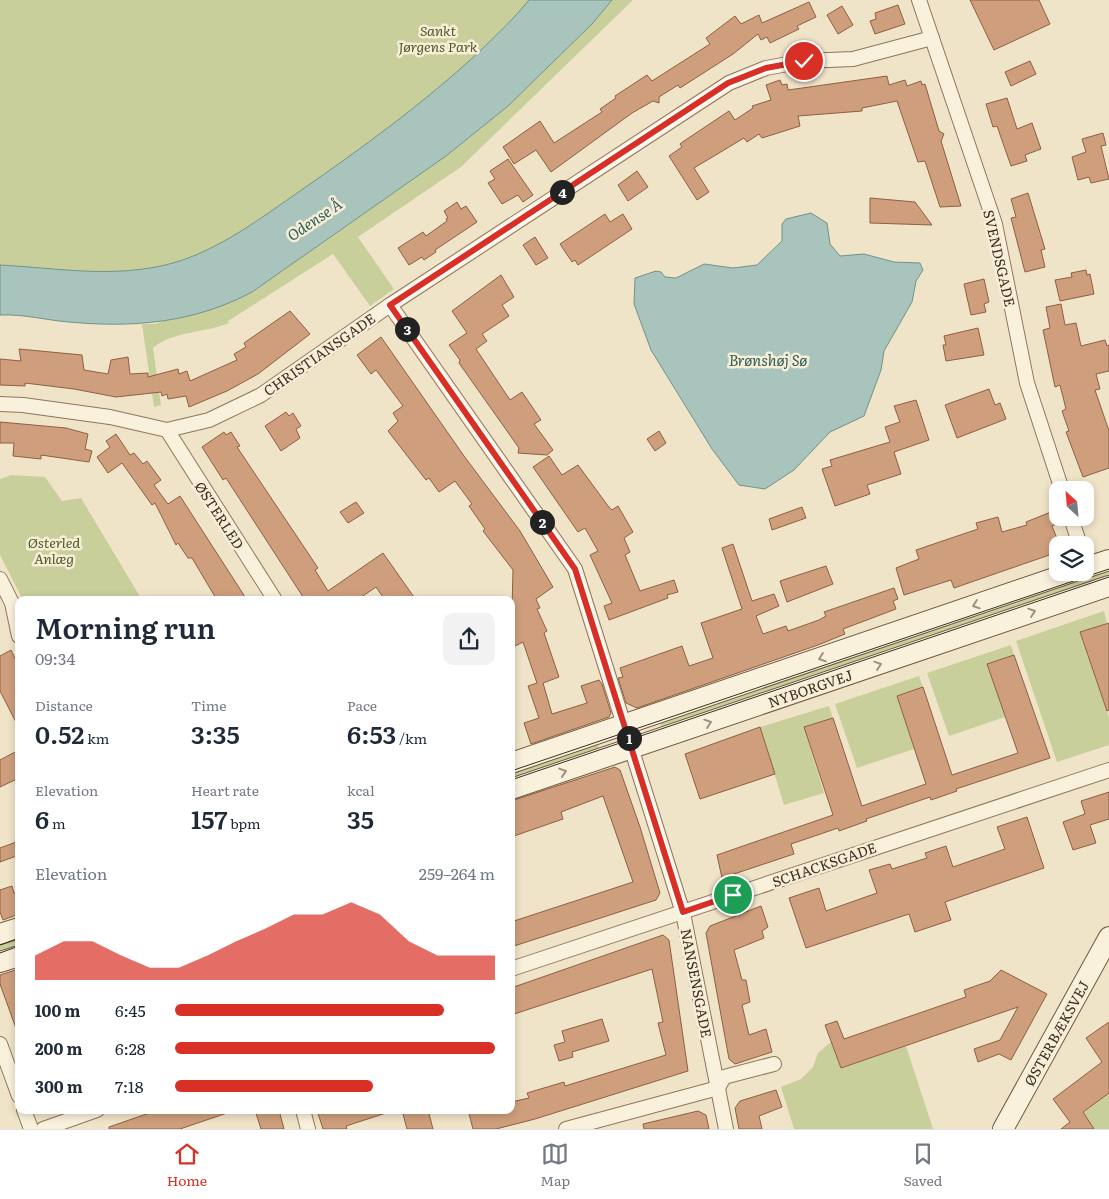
<!DOCTYPE html>
<html lang="en">
<head>
<meta charset="utf-8">
<style>
  :root { --surface:#fff; --page:#f2f2f3; --text:#1f2937; --muted:#747a83; --line:#e0e1e3; --accent:#d93025 }
  body { margin:0; font-family:Literata,serif; background:var(--page); color:var(--text); height:100vh; display:flex; flex-direction:column; font-size:19px; white-space:nowrap }
  * { box-sizing:border-box; margin:0 }
  p { font-size:16px; color:var(--muted) }
  .icon { flex:none; width:28px; height:28px; fill:none; stroke:currentColor; stroke-width:2; stroke-linecap:round; stroke-linejoin:round }
  .map { position:relative; flex:1; overflow:hidden }
  .side { position:absolute; left:15px; top:596px; width:500px; height:518px; display:flex; flex-direction:column; background:var(--surface); border-radius:10px; box-shadow:0 2px 8px #0003 }
  .side>* { flex:none }
  .needle { width:32px; rotate:334deg }
  .controls { position:absolute; left:1049px; top:481px; display:grid; gap:10px }
  .controls a { display:grid; place-items:center; width:45px; height:45px; border-radius:10px; background:var(--surface); box-shadow:0 2px 8px #0003; font-size:25px }
  .pin { position:absolute; display:grid; place-items:center; width:42px; height:42px; color:#fff; margin:-21px; border:2px solid #fff; border-radius:50%; box-shadow:0 1px 5px #0007 }
  .km { position:absolute; width:25px; height:25px; margin:-12px; border-radius:50%; background:#222; color:#fff; font-size:14px; line-height:25px; text-align:center }
  .round { display:grid; place-items:center; flex:none; width:52px; height:52px; border-radius:10px; background:var(--page) }
  .overview { display:flex; align-items:center; justify-content:space-between; height:85px; padding:0 20px }
  h1 { font-size:28px; font-weight:600; line-height:38px }
  .figures { display:grid; grid-template-columns:repeat(3,1fr); gap:8px; height:85px; padding:5px 20px }
  .figures div { display:grid; align-content:center }
  .figures b { font-size:25px; font-weight:600 }
  .figures small { font-size:14px; font-weight:400 }
  .figures p { font-size:14px }
  .chart { height:140px; padding:10px 20px }
  .chart p { display:flex; justify-content:space-between }
  .chart svg { width:100%; height:90px; margin-top:5px; fill:var(--accent); opacity:.7 }
  ul { padding:0 20px; list-style:none; font-size:16px }
  li { display:grid; grid-template-columns:80px 60px 1fr; align-items:center; height:38px }
  li i { height:12px; border-radius:6px; background:var(--accent) }
  .menu { display:flex; justify-content:space-around; align-items:center; height:70px; border-top:1px solid var(--line); background:var(--surface); font-size:14px; color:var(--muted) }
  .menu a { display:grid; justify-items:center; gap:2px }
  .menu .selected { color:var(--accent) }
  .map>svg:first-child { display:block }
</style>
</head>
<body>
<div class="map">
<svg width="1109" height="1129" viewBox="0 0 1109 1129">
  <rect width="100%" height="100%" fill="#f0e4c8"/>
  <!-- green -->
  <g fill="#c9cf9b">
    <path d="M0 0H529C514 19 496 35 479 52 424 103 362 148 300 191 261 218 219 250 173 263 115 279 58 268 0 265Z"/>
    <path d="M612 0H633L461 167 358 237 394 289 370 306 333 254 228 321 229 323C206 333 172 331 153 348L161 405 154 407 142 324H155L252 292 446 156 508 106 592 24Z"/>
    <polygon points="11,475 45,477 62,501 81,498 142,600 23,600 0,555 0,479"/>
    <polygon points="1109,564 1109,582 663,732 658,716"/>
    <polygon points="1104,611 1107,623 1080,633 1109,717 1109,745 1057,762 1016,641"/>
    <polygon points="1011,645 1014,655 988,664 1005,717 949,736 927,673"/>
    <polygon points="919,676 923,687 897,696 914,749 857,768 835,704"/>
    <polygon points="829,706 833,718 804,728 824,793 784,805 760,727"/>
    <polygon points="596,738 601,755 511,785 511,767"/>
    <polygon points="19,933 19,951 0,957 0,939"/>
    <polygon points="831,1042 841,1068 906,1046 933,1129 794,1129 781,1087 801,1079 813,1067 818,1053"/>
    <polygon points="1109,1093 1109,1129 1094,1129 1083,1112"/>
  </g>
  <!-- water -->
  <g fill="#a9c4bc" stroke="#6f938a">
    <path d="M529 0H612L592 24 508 106 446 156 252 292C194 323 133 328 69 322 45 320 24 314 0 315V265C58 268 115 279 173 263 219 250 261 218 300 191 362 148 424 103 479 52 496 35 514 19 529 0Z"/>
    <polygon points="811,213 827,223 830,244 840,256 864,254 894,262 920,263 923,270 916,281 912,302 884,351 881,370 864,416 830,432 794,470 765,489 739,485 712,449 651,350 634,304 635,278 656,271 661,272 665,277 676,278 704,264 733,268 757,265 782,241 782,224 786,219"/>
  </g>
  <!-- building -->
  <g fill="#cf9f7d" stroke="#8d5f41">
    <polygon points="970,0 1039,0 1050,24 994,50"/>
    <polygon points="809,2 816,17 797,26 799,29 770,43 767,37 761,40 758,34 733,54 680,88 678,85 659,97 659,103 653,101 632,113 551,172 536,150 514,164 503,147 540,121 554,143 602,112 600,109 616,98 615,96 647,75 652,81 710,44 706,38 735,16 741,24 759,15 762,23"/>
    <polygon points="898,5 905,24 875,34 870,21 876,19 875,13"/>
    <polygon points="842,6 853,25 838,34 827,15"/>
    <polygon points="1030,61 1036,74 1011,86 1005,72"/>
    <polygon points="887,76 889,85 905,80 907,86 921,81 922,85 925,84 939,131 944,134 941,141 961,206 940,207 925,161 918,162 897,101 862,108 862,111 798,116 800,126 762,138 759,134 747,142 744,138 694,168 709,192 697,200 669,156 682,147 680,144 684,141 729,111 735,120 753,108 752,106 771,100 766,85 780,80 782,85 787,84 788,90"/>
    <polygon points="1007,98 1017,129 1032,123 1041,149 1025,155 1027,161 1011,166 997,126 993,127 986,104"/>
    <polygon points="1103,133 1106,145 1101,146 1109,179 1091,183 1089,177 1078,180 1072,157 1086,152 1082,139"/>
    <polygon points="508,159 533,195 523,202 518,195 502,204 488,183 495,179 490,171"/>
    <polygon points="637,171 648,187 628,201 618,185"/>
    <polygon points="1028,193 1045,249 1041,250 1045,267 1025,272 1011,218 1016,217 1011,199"/>
    <polygon points="870,198 915,202 932,225 870,223"/>
    <polygon points="457,202 461,209 466,206 477,222 435,250 436,252 424,260 422,257 409,265 398,248 423,232 426,236 447,221 446,219 448,218 444,211"/>
    <polygon points="605,214 610,222 623,214 632,229 578,265 575,260 572,262 560,244"/>
    <polygon points="535,237 548,258 536,265 523,245"/>
    <polygon points="1086,270 1087,275 1090,274 1094,294 1060,301 1055,280 1072,277 1071,273"/>
    <polygon points="501,275 514,297 502,305 509,316 482,334 487,341 476,349 510,400 522,392 541,420 534,424 553,450 547,455 518,453 519,448 459,363 460,360 449,345 467,333 452,311"/>
    <polygon points="984,279 989,302 984,304 986,312 971,315 964,284"/>
    <polygon points="1061,304 1065,325 1076,323 1081,346 1105,340 1107,346 1109,345 1109,371 1096,374 1100,389 1095,390 1109,431 1109,468 1083,477 1066,432 1069,431 1062,411 1066,409 1060,385 1055,387 1043,330 1050,328 1046,307"/>
    <polygon points="290,311 310,334 258,374 227,391 189,407 186,396 168,399 167,394 162,396 161,392 116,397 74,389 25,383 25,386 0,385 0,359 21,361 19,349 82,355 84,370 108,374 111,360 128,357 130,374 148,373 148,377 178,369 179,374 187,371 190,381 237,360 234,354 246,347 244,343"/>
    <polygon points="978,328 984,355 946,361 943,345 946,345 944,336"/>
    <polygon points="381,337 464,456 520,531 553,587 536,599 540,608 537,609 547,631 544,633 559,677 543,683 552,714 587,703 581,686 599,680 602,684 611,713 609,717 531,744 524,723 539,718 528,686 537,683 523,642 511,648 513,570 483,531 485,529 469,506 472,504 455,481 439,492 429,478 426,480 388,431 398,421 393,413 403,406 376,370 371,374 357,355"/>
    <polygon points="989,389 995,405 1000,403 1006,419 957,438 945,405"/>
    <polygon points="916,400 929,440 894,452 901,474 867,485 870,494 835,506 822,469 832,466 830,460 890,442 885,427 900,422 894,406"/>
    <polygon points="286,412 289,416 293,413 301,426 296,429 300,438 281,451 265,426"/>
    <polygon points="0,422 66,428 88,434 85,449 92,451 89,462 41,455 41,459 13,456 14,443 0,443"/>
    <polygon points="659,431 666,443 655,451 647,439"/>
    <polygon points="224,432 226,435 231,432 240,446 237,447 318,568 315,570 328,591 383,553 416,600 385,600 376,587 357,600 305,600 226,478 223,480 202,447"/>
    <polygon points="116,434 130,455 134,453 143,464 147,461 161,480 154,485 168,504 180,496 247,600 217,600 192,558 188,558 178,543 176,545 155,503 152,505 122,463 108,473 97,457 110,447 106,441"/>
    <polygon points="549,456 562,475 578,465 608,506 612,510 618,506 633,532 624,538 630,552 625,555 640,591 674,580 678,592 667,595 668,598 609,620 604,606 612,603 590,555 598,551 585,528 578,532 533,467"/>
    <polygon points="356,502 364,513 348,523 340,512"/>
    <polygon points="802,507 806,518 772,530 769,519"/>
    <polygon points="1051,512 1056,524 1052,526 1058,541 1058,552 954,588 951,580 904,595 896,568 919,559 916,550 978,529 976,523 998,517 1002,532 1027,525 1026,522"/>
    <polygon points="733,544 752,601 774,594 779,606 756,616 763,634 786,626 788,631 819,620 826,616 824,612 894,588 898,599 893,601 896,609 843,629 845,634 818,645 637,708 626,703 618,678 623,677 620,668 682,646 689,666 713,658 701,623 742,609 722,548"/>
    <polygon points="826,566 833,584 787,602 780,581"/>
    <polygon points="1109,623 1109,710 1107,711 1080,632"/>
    <polygon points="11,650 19,667 19,728 0,691 0,656"/>
    <polygon points="1014,655 1050,758 956,789 957,791 931,800 930,797 866,819 867,821 839,831 838,828 791,844 794,854 722,878 717,855 833,815 804,727 833,718 862,806 926,784 897,696 923,687 952,775 1018,753 987,664"/>
    <polygon points="760,727 775,774 700,799 685,754"/>
    <polygon points="19,750 19,778 0,787 0,760"/>
    <polygon points="615,767 620,770 640,827 660,893 656,900 511,947 511,922 633,882 603,796 561,812 563,819 511,837 511,801"/>
    <polygon points="1109,792 1109,819 1090,825 1096,843 1073,850 1063,822 1085,814 1081,801"/>
    <polygon points="1027,817 1044,868 945,902 951,920 915,932 909,914 806,948 789,898 819,888 826,911 877,893 869,870 890,864 892,869 927,858 925,853 946,846 953,867 1005,849 997,827"/>
    <polygon points="19,841 19,855 0,862 0,848"/>
    <polygon points="12,886 14,893 19,892 19,914 3,920 0,912 0,890"/>
    <polygon points="761,906 768,927 762,931 764,938 734,950 742,980 746,980 750,1002 742,1005 749,1035 766,1029 772,1052 735,1064 729,1059 706,933 710,926"/>
    <polygon points="663,935 669,940 688,1071 535,1119 496,1129 473,1129 468,1110 511,1110 511,1102 529,1098 527,1093 564,1082 565,1086 666,1055 658,1023 663,1022 652,969 511,1015 511,988"/>
    <polygon points="19,969 19,1031 17,1031 0,984 0,975"/>
    <polygon points="1001,970 1047,994 1011,1060 999,1054 978,1062 974,1049 1000,1040 1018,1007 841,1068 825,1025 837,1021 844,1039 966,997 964,990 990,981"/>
    <polygon points="602,1019 609,1041 572,1052 573,1057 559,1061 554,1045 565,1042 562,1031"/>
    <polygon points="1109,1022 1109,1093 1083,1112 1094,1129 1061,1129 1070,1122 1053,1099 1102,1062 1086,1038"/>
    <polygon points="776,1090 782,1107 759,1116 762,1129 739,1129 735,1108 740,1101"/>
    <polygon points="158,1110 229,1110 230,1112 180,1129 109,1129 109,1127"/>
    <polygon points="255,1110 279,1110 284,1129 261,1129"/>
    <polygon points="317,1110 386,1110 386,1113 346,1126 347,1129 323,1129"/>
    <polygon points="402,1110 428,1110 433,1129 407,1129"/>
    <polygon points="698,1111 706,1115 709,1129 644,1129 643,1124"/>
  </g>
  <g fill="none" stroke-linecap="round" stroke-linejoin="round">
    <defs>
      <g id="street">
        <polyline points="919,0 995,224 1027,383 1062,490"/>
        <polyline points="390,305 575,569 683,913 726,1129"/>
        <polyline points="0,404 23,405 110,417 167,430 209,420 261,395 390,305 729,83 766,68 804,61 853,59 932,38"/>
        <polyline points="167,430 275,600"/>
        <polyline points="1071,518 1080,545"/>
        <polyline points="0,579 12,603 19,636"/>
        <polyline points="511,969 1109,770"/>
        <polyline points="0,1044 19,1096"/>
        <polyline points="24,1110 31,1129"/>
        <polyline points="303,1110 308,1129"/>
        <polyline points="43,1129 97,1110"/>
        <polyline points="566,1129 718,1088 724,1077 774,1064"/>
      </g>
      <g id="secondary">
        <polyline points="1085,568 1109,560"/>
        <polyline points="511,763 1072,572"/>
        <polyline points="511,789 1109,586"/>
        <polyline points="0,934 19,928"/>
        <polyline points="0,962 19,956"/>
        <polyline points="1003,1129 1109,937"/>
      </g>
    </defs>
    <!-- street casing -->
    <use href="#street" stroke="#8d765c" stroke-width="16"/>
    <!-- secondary casing -->
    <use href="#secondary" stroke="#6f573f" stroke-width="22"/>
    <!-- street -->
    <use href="#street" stroke="#faf1dc" stroke-width="14"/>
    <!-- secondary -->
    <use href="#secondary" stroke="#faf1dc" stroke-width="20"/>
    <!-- tram -->
    <g stroke="#3d2e20" stroke-width="1">
      <polyline points="511,771 1109,569"/>
      <polyline points="511,780 1109,577"/>
      <polyline points="0,945 19,938"/>
      <polyline points="0,953 19,946"/>
    </g>
  </g>
  <!-- one-way arrows -->
  <defs><path id="oneway-chevron" d="M-2-3.5L2.5 0L-2 3.5" fill="none" stroke-width="1.6" stroke-linecap="round" stroke-linejoin="round" transform="scale(1.25)"/></defs>
  <g stroke="#9c907e">
    <use href="#oneway-chevron" transform="translate(976 605) rotate(161)"/>
    <use href="#oneway-chevron" transform="translate(1032 612) rotate(-19)"/>
    <use href="#oneway-chevron" transform="translate(822 658) rotate(161)"/>
    <use href="#oneway-chevron" transform="translate(878 665) rotate(-19)"/>
    <use href="#oneway-chevron" transform="translate(708 723) rotate(-19)"/>
    <use href="#oneway-chevron" transform="translate(563 772) rotate(-18)"/>
  </g>
  <g fill="none" stroke-linecap="round" stroke-linejoin="round">
    <defs>
      <polyline id="route" points="733,895 683,912 575,569 390,305 728,83 766,68 804,61"/>
    </defs>
    <!-- route casing -->
    <use href="#route" stroke="#fff" stroke-width="10"/>
    <!-- route -->
    <use href="#route" stroke="#d93025" stroke-width="6"/>
  </g>
  <g text-anchor="middle" dominant-baseline="central" stroke-width="5" stroke-linejoin="round" paint-order="stroke">
    <!-- park labels -->
    <g font-size="14" font-style="italic" fill="#4d5a26" stroke="#f7eed8">
      <text x="438" y="30">Sankt<tspan x="438" dy="16">Jørgens Park</tspan></text>
      <text x="54" y="542">Østerled<tspan x="54" dy="16">Anlæg</tspan></text>
    </g>
    <!-- street labels -->
    <g font-size="14" fill="#3d2e20" stroke="#f7eed8">
      <text transform="translate(1000 258) rotate(77)">SVENDSGADE</text>
      <text transform="translate(319 354) rotate(-35)">CHRISTIANSGADE</text>
      <text transform="translate(220 515) rotate(57)">ØSTERLED</text>
      <text transform="translate(810 688) rotate(-19)">NYBORGVEJ</text>
      <text transform="translate(824 864) rotate(-19)">SCHACKSGADE</text>
      <text transform="translate(697 983) rotate(79)">NANSENSGADE</text>
      <text transform="translate(1056 1033) rotate(-61)">ØSTERBÆKSVEJ</text>
    </g>
    <!-- water labels -->
    <g font-size="15" font-style="italic" fill="#2f5d5a" stroke="#f7eed8">
      <text transform="translate(314 219) rotate(-34)">Odense Å</text>
      <text x="768" y="359">Brønshøj Sø</text>
    </g>
  </g>
</svg>
<div class="controls">
<a><svg class="needle" viewBox="-14 -14 28 28"><path d="M0-13l5 13h-10z" fill="#e53935"/><path d="M0 13l5-13h-10z" fill="#747a83"/></svg></a>
<a><svg class="icon" aria-label="layers" viewBox="0 0 24 24"><path d="M12 4l9 5-9 5-9-5zM3 14l9 5 9-5"/></svg></a>
</div>
<div class="pin" style="left:733px;top:895px;background:#1e9e55"><svg class="icon" aria-label="arrive" viewBox="0 0 24 24"><path d="M6 21V4h12l-3 4 3 4H6"/></svg></div>
<div class="pin" style="left:804px;top:61px;background:#d93025"><svg class="icon" aria-label="check" viewBox="0 0 24 24"><path d="M5 12l5 5 9-10"/></svg></div>
<b class="km" style="left:629px;top:738px">1</b>
<b class="km" style="left:542px;top:522px">2</b>
<b class="km" style="left:407px;top:329px">3</b>
<b class="km" style="left:562px;top:192px">4</b>
<section class="side">
<div class="overview"><div><h1>Morning run</h1><p>09:34</p></div><a class="round"><svg class="icon" aria-label="share" viewBox="0 0 24 24"><path d="M12 15V3M7 8l5-5 5 5M5 13v7h14v-7"/></svg></a></div>
<div class="figures">
<div><p>Distance</p><b>0.52<small> km</small></b></div>
<div><p>Time</p><b>3:35</b></div>
<div><p>Pace</p><b>6:53<small> /km</small></b></div>
</div>
<div class="figures">
<div><p>Elevation</p><b>6<small> m</small></b></div>
<div><p>Heart rate</p><b>157<small> bpm</small></b></div>
<div><p>kcal</p><b>35</b></div>
</div>
<div class="chart"><p><span>Elevation</span>259–264 m</p>
<svg viewBox="0 0 160 44" preserveAspectRatio="none"><path d="M0 44V32L10 25L20 25L30 32L40 38L50 38L60 32L70 25L80 19L90 12L100 12L110 6L120 12L130 25L140 32L150 32L160 32V44z"/></svg>
</div>
<ul>
<li><b>100 m</b>6:45<i style="width:84%"></i></li>
<li><b>200 m</b>6:28<i style="width:100%"></i></li>
<li><b>300 m</b>7:18<i style="width:62%"></i></li>
</ul>
</section>
</div>
<nav class="menu">
<a class="selected"><svg class="icon" aria-label="home" viewBox="0 0 24 24"><path d="M3 11l9-7 9 7M6 9v11h12V9"/></svg>Home</a>
<a><svg class="icon" aria-label="map" viewBox="0 0 24 24"><path d="M3 6l6-2 6 2 6-2v14l-6 2-6-2-6 2zM9 4v14M15 6v14"/></svg>Map</a>
<a><svg class="icon" aria-label="saved" viewBox="0 0 24 24"><path d="M7 4h10v16l-5-4-5 4z"/></svg>Saved</a>
</nav>
</body>
</html>
